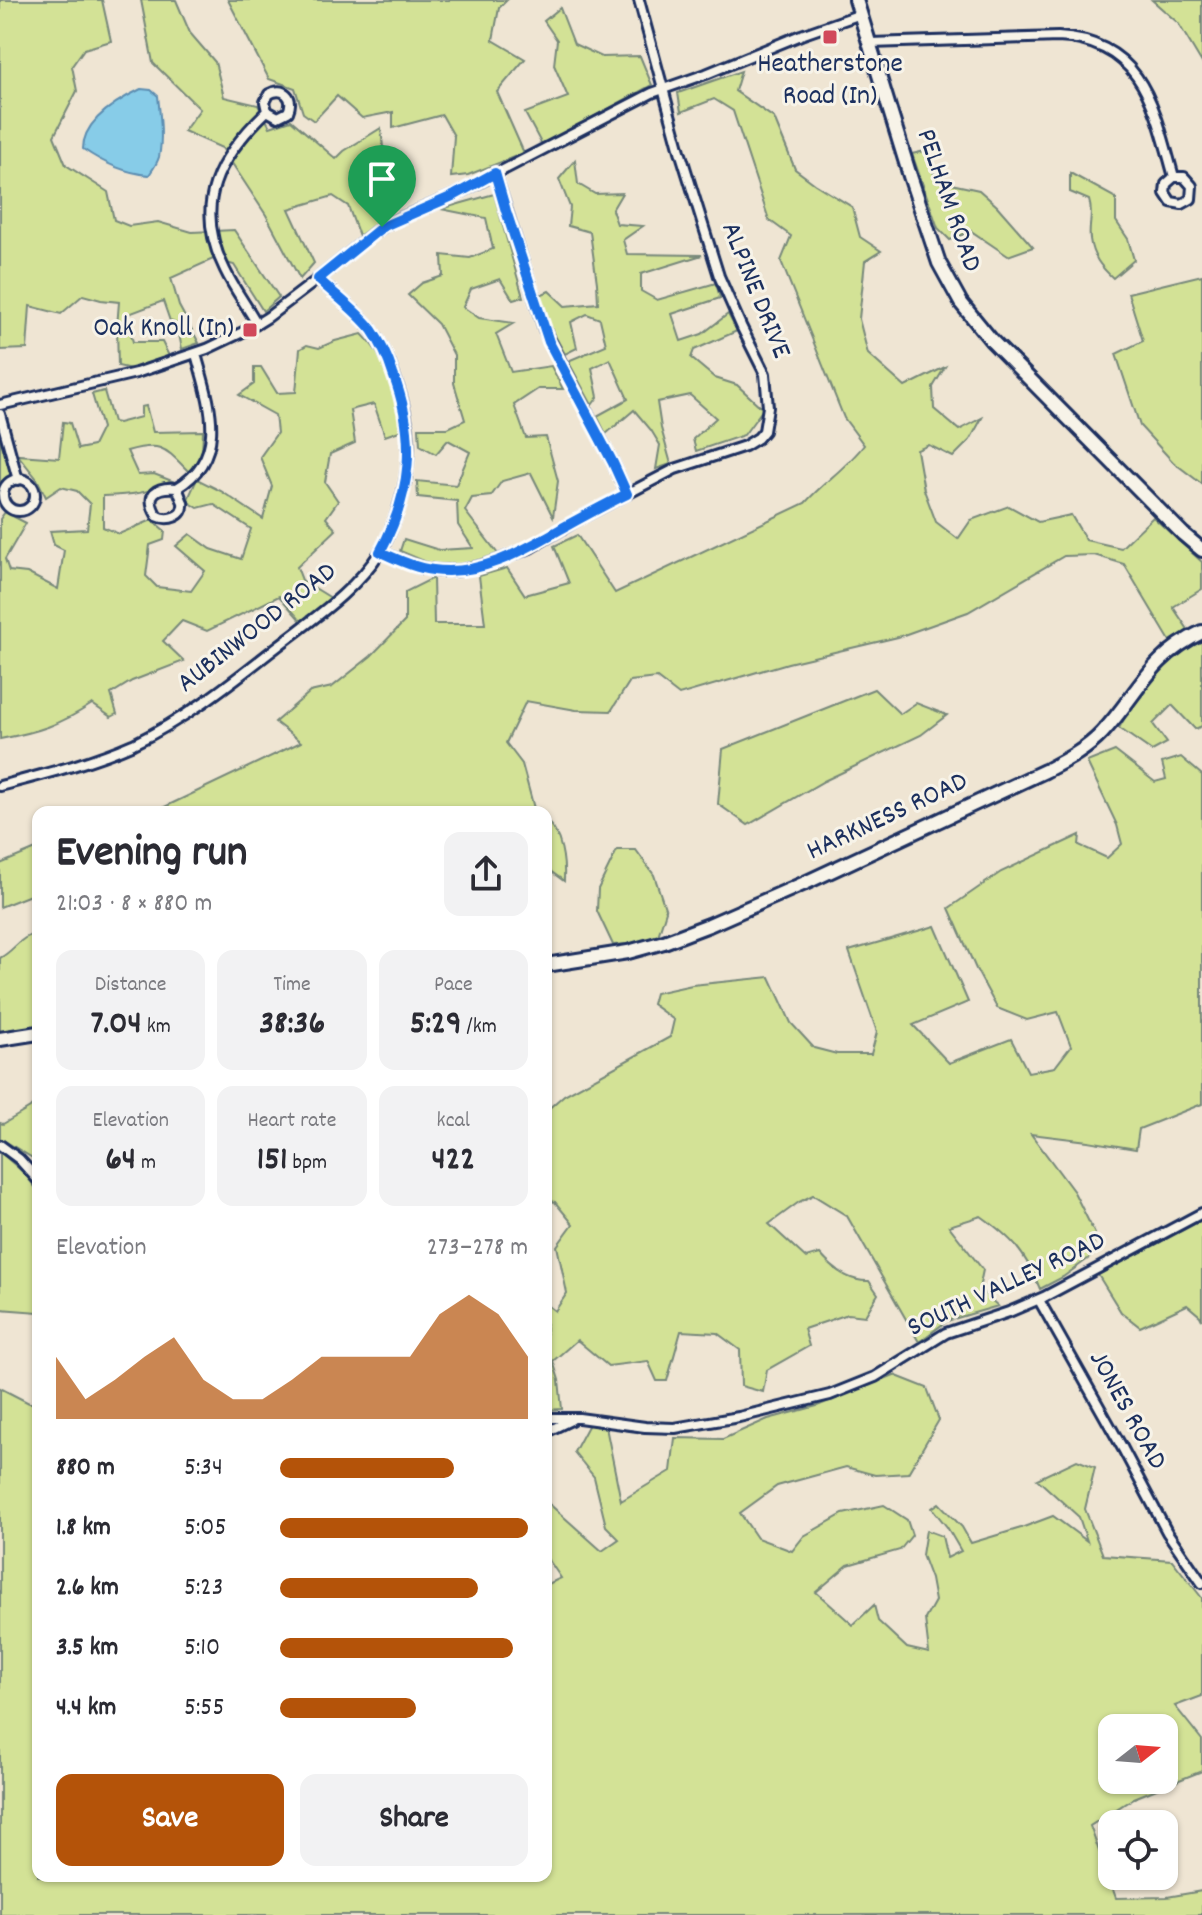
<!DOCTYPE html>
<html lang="en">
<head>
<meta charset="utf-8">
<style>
  :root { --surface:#fff; --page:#f2f2f3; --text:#2b2b33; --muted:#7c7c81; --accent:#b45309 }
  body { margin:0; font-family:Dekko,sans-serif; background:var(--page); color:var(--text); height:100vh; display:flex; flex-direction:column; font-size:30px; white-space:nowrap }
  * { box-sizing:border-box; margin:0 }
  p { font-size:26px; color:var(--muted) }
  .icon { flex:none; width:44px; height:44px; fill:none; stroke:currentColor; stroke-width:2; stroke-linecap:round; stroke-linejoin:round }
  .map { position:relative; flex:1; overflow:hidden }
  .drawer { position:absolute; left:32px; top:806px; width:520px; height:1076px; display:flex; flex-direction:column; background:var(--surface); border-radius:16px; box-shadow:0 2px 6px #0004 }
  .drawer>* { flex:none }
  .needle { width:52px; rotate:73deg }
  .fabs { position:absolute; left:1098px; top:1714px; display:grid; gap:16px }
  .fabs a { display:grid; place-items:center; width:80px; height:80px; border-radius:16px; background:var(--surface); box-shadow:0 2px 6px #0004; font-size:40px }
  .pin { position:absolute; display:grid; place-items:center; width:68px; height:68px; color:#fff; margin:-82px -34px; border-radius:50% 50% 50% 0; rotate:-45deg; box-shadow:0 0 8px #0007 }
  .pin .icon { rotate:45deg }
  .round { display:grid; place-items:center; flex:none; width:84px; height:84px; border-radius:16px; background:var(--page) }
  .summary { display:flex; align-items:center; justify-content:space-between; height:136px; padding:0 24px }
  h1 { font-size:44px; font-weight:700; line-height:60px }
  .stats { display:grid; grid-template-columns:repeat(3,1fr); gap:12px; height:136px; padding:8px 24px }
  .stats div { display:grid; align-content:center; border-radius:16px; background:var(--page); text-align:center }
  .stats b { font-size:34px; font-weight:700 }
  .stats small { font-size:22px; font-weight:400 }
  .stats p { font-size:22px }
  .chart { height:224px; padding:16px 24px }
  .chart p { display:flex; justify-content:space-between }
  .chart svg { width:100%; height:144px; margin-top:8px; fill:var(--accent); opacity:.7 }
  .primary-button { display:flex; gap:16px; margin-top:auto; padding:16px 24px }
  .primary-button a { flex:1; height:92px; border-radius:16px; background:var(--accent); color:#fff; font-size:32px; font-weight:700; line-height:92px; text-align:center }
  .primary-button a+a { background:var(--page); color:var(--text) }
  ul { padding:0 24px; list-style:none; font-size:26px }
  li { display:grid; grid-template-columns:128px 96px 1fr; align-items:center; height:60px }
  li i { height:20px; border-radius:10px; background:var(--accent) }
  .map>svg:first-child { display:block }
</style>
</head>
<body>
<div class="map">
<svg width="1202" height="1915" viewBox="0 0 1202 1915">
  <rect width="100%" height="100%" fill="#efe5d3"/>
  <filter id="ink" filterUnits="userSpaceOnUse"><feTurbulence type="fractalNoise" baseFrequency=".0125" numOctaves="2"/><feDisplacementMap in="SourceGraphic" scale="16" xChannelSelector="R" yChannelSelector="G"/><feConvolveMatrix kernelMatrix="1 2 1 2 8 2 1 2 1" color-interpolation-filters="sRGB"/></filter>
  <g filter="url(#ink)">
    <!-- green -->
    <g fill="#d3e296" stroke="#77887a" stroke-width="2" fill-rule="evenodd">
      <polygon points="0,0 102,0 111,41 84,49 72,66 77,91 54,136 66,165 108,192 114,220 129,226 158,222 192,232 234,230 279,297 263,311 234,265 213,259 171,278 179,306 199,343 182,349 177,324 170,321 163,301 126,315 133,342 162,342 169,356 131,369 118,366 117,327 119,302 101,300 83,295 61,314 30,306 27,349 0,350"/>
      <polygon points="141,0 176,0 190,33 215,62 224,97 258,105 270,127 291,120 336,159 344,151 381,128 384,157 355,190 382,220 359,236 348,206 333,196 289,209 314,263 300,279 266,215 222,148 184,131 200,109 153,63"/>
      <polygon points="228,0 507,0 499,8 493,40 525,59 497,92 524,153 468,175 451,177 454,136 442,115 393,128 393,112 362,118 337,96 314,121 303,113 295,88 269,79"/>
      <polygon points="1152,0 1202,0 1202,63 1178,23"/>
      <polygon points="560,8 574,44 602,57 640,56 652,85 542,145 525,113 568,97 554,65 557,40 544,21"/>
      <path d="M741 71 735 91 774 118 795 169 815 184 852 207 860 237 881 251 865 261 859 319 868 354 905 387 945 367 933 387 934 409 959 430 982 418 970 440 953 457 929 445 917 450 924 490 936 522 958 539 971 520 1009 506 1038 522 1071 515 1086 540 1121 548 1153 517 1202 562V589L1173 607 1189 631 1170 641 1124 564 1094 555 1064 556 968 612 898 637 788 663 679 695 657 678 630 681 611 711 576 710 526 701 506 743 522 764 535 812H154L301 742 275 722 310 692 332 687 371 656 405 621V592L433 578 434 624H485L479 576 507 568 525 595 569 583 554 546 577 535 615 593 805 503C824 482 847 467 864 445L844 418 781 261 791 236 769 220 733 111 714 99 681 112 678 93Z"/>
      <polygon points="925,151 937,181 979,190 997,206 1033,247 1008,256 971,231 950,240 938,228 912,154"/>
      <polygon points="575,160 578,184 595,194 622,193 612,210 617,224 643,226 623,240 627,254 702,255 641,274 641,291 657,300 716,283 720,298 672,314 681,341 702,334 728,314 737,331 694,350 691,358 715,378 737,385 763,409 744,435 696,451 693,439 716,418 690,395 657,402 661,428 671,464 656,469 660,445 651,430 634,410 606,434 597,416 628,399 610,359 592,368 598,397 592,405 568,361 606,345 600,319 587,314 571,322 577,348 565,354 546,319 538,296 549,291 565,306 598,303 597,283 590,232 568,226 570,207 559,179"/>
      <path d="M1070 173 1116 198V221L1128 239 1134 260 1113 278C1101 267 1092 256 1090 239 1088 225 1094 215 1089 200L1070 192Z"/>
      <polygon points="494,194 523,297 513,300 500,279 471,289 463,307 479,318 514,323 496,334 511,372 551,366 563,389 538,389 514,405 526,438 546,437 558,481 553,517 531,473 502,481 491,496 472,498 465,511 498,554 466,564 431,564 400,551 404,539 439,550 473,548 458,525 457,501 418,497 417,481 456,485 470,452 448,440 436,454 420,445 419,428 448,428 465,420 454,383 454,355 438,324 408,295 422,283 443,276 442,255 470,258 493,249 486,218 441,209"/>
      <polygon points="1202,275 1202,484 1173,462 1140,426 1116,354 1143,341 1128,293"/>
      <path d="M362 334C390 360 394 394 402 430L385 436 374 404 350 410 355 443 330 454 325 482 338 501 326 518 336 530 297 567 302 580 331 598 302 622 279 596 207 631 182 621 163 641 184 661 132 681 111 694 117 714 111 717 92 704C60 725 38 732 0 739V519L5 512 26 523 5 559 9 571 27 573 58 589 64 550 54 545 50 531 87 529 90 504 77 491 61 487 46 497 37 479 18 455 59 458 63 422 70 423 78 449 93 446 102 428 92 394 104 391 113 422 118 423 141 417V407L146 406 153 432 203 431 202 454 189 472C165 448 162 441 127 451L138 475 154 474 172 481C151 494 127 495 103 496V527L119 534 152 520 165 531 164 540 150 545 146 576 157 587 191 591 205 571 176 546 190 534 211 549 241 559 251 529 213 504 198 508 187 501 197 479 221 491 263 519 272 486 260 457 277 433 275 415 239 395 254 384V367H261L277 393 296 392 300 349 307 345 319 348 335 341Z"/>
      <polygon points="0,432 11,476 2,481 0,486"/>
      <path d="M1202 638V726L1195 729 1172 705 1153 724 1167 743 1152 751 1119 728C1133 703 1160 661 1184 646 1189 643 1196 641 1202 638Z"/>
      <polygon points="874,689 900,714 916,703 947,715 921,735 824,781 748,825 718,804 723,749"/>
      <path d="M1115 751 1155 782 1166 779 1162 763 1181 757 1202 775V1104L1139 1129 1136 1149 1088 1141 1031 1134 1074 1192 1095 1234 1092 1256 1063 1277 1040 1289C1025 1252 1013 1239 981 1216L949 1226 983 1270 979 1289 998 1306 947 1321 919 1342 847 1216 813 1195 799 1202 769 1224 806 1258 820 1254C832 1268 849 1282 869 1281L878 1294 865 1316 848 1314 804 1329 809 1346 767 1370 763 1392 741 1386 740 1350 717 1333 681 1331 667 1381H657L648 1361 608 1366 577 1340 553 1361 559 1380 562 1409 546 1410V1304L555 1311 567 1293 557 1246 573 1224 555 1202 546 1200V1111L564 1095 670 1037 674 1020 652 1004 655 993 692 985 770 977 791 1023 814 1048 837 1054H871L877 1032 849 951 935 926 968 1002 913 1025 949 1063 1011 1039 1028 1072 1055 1067 1071 1046 1058 1012 1027 1020 997 1008 976 969 949 908 1001 872 1080 835 1079 845 1107 858 1122 844 1117 825 1087 762Z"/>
      <path d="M546 821C562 833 565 862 564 881L546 868Z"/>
      <polygon points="36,849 38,849 38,892 0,907 0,864"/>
      <polygon points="617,850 636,850 654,875 666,911 658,936 644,943 613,945 597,911 598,889"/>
      <path d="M38 933V1028L0 1033V958C15 950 20 936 38 933Z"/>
      <polygon points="38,1098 38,1165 34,1159 0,1138 0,1123 3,1124 30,1108"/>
      <polygon points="0,1152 24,1173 38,1191 38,1312 0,1309"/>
      <polygon points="1202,1220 1202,1320 1200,1316 1187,1305 1140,1327 1121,1312 1098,1275"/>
      <path d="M894 1375 927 1388 939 1420 908 1473 875 1475 846 1467 777 1486 740 1513 757 1538 792 1551 804 1536 843 1514 884 1505 907 1520 912 1535 900 1550 848 1565 816 1592 853 1625 874 1605 878 1621 907 1648 929 1653 925 1619 935 1601 931 1579 922 1555 926 1530 942 1536 947 1558 961 1551 947 1527 932 1508 939 1503 962 1527 971 1543 1021 1528 1053 1516 1087 1541 1079 1517 1037 1479 1077 1460 1095 1467 1085 1509 1103 1555 1172 1560 1202 1598V1696L1175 1706 1202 1740V1771L1134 1798 1090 1826 1116 1898 1167 1897 1202 1891V1915H0V1388L29 1403H38V1876H546V1585L561 1578 546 1556V1501L602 1551 619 1539 606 1526 594 1477 574 1452 589 1424 606 1427 621 1501 671 1471 675 1438 723 1439 768 1419 817 1406ZM1112 1728H1164V1780H1112Z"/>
    </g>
    <!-- water -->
    <path fill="#87cce8" stroke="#5c8db1" stroke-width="2" d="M141 89 151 90 158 96C160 115 163 138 159 157 157 164 153 169 149 175 125 173 103 163 83 149 83 120 118 100 141 89Z"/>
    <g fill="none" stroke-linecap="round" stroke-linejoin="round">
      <defs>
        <g id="street">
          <path d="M870 43 1058 37C1144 41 1155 110 1174 177L1166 184 1165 193 1171 202 1182 204 1191 199 1192 186 1184 177H1174"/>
          <polyline points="495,173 544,329 613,463 627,494"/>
          <path d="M257 324C247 306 234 289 225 270 192 204 218 158 267 111L278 117 288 112C295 97 283 86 269 94L265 102 267 111"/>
          <polyline points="0,405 136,373 207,349 247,330 268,317 318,279 375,232 389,223 455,195 652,93 706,74 801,35 861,14"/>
          <polyline points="0,414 18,480"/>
          <circle cx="19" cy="495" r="16"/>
          <path d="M177 488C156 486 144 494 157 516 168 521 185 517 183 502 182 501 178 489 177 488 230 456 209 402 196 354"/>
          <polyline points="380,552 418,567 439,571 457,571 489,564 530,548 579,519 675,469 745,446 758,438 764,431 768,407 765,374 742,328 719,276 680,151 639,0"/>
          <path d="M0 786C45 774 90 763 133 744 186 719 232 682 278 646 314 618 355 591 380 552 388 540 392 527 397 513 413 463 413 427 395 378 389 360 382 344 371 329 356 310 335 295 318 279"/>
          <polyline points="0,1145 19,1159 38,1180"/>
          <polyline points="1039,1300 1123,1449 1167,1532 1202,1583"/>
          <polyline points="546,1418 579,1418 645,1427 675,1428 739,1417 830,1395 875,1377 946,1333 1009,1312 1044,1297 1202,1213"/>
          <polyline points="546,1432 571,1420"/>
        </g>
        <g id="secondary">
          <polyline points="856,0 910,176 939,263 961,303 992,341 1183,534 1202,550"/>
          <path d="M546 965 628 952 664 942 709 925 805 883 1045 771C1066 760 1086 750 1102 733 1139 693 1149 657 1202 632"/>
          <polyline points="0,1039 38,1033"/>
        </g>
      </defs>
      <!-- street casing -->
      <use href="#street" stroke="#1b2f5e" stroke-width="14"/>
      <!-- secondary casing -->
      <use href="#secondary" stroke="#1b2f5e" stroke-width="18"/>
      <!-- street -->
      <use href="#street" stroke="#f7f3e8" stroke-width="8"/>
      <!-- secondary -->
      <use href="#secondary" stroke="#f7f3e8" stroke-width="12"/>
    </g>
  </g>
  <g fill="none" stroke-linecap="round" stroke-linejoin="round" filter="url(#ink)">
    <defs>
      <path id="route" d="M495 173 506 211 549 342 613 463 627 494C606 504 586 515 566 526 526 549 481 577 433 570 414 568 397 559 380 552 412 493 417 437 393 374 388 358 381 343 372 330 357 311 335 295 318 279L382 227 455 195Z"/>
    </defs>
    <!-- route casing -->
    <use href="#route" stroke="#fff" stroke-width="16"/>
    <!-- route -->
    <use href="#route" stroke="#1a73e8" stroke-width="10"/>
  </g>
  <!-- markers -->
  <g fill="#d1495b" stroke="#f7f3e8" stroke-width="3">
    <rect x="822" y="29" width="16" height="16" rx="4"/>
    <rect x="242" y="322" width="16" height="16" rx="4"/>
  </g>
  <g text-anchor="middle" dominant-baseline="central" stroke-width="6" stroke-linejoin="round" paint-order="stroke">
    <!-- poi labels -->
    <g font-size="28" fill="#1b2f5e" stroke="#f7f3e8">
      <text x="830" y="66">Heatherstone<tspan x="830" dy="32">Road (In)</tspan></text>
      <text x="234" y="330" text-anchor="end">Oak Knoll (In)</text>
    </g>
    <!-- street labels -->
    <g font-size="28" fill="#1b2f5e" stroke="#f7f3e8">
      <text transform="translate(947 201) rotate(71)">PELHAM ROAD</text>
      <text transform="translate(754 291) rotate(68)">ALPINE DRIVE</text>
      <text transform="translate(258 629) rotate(-38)">AUBINWOOD ROAD</text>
      <text transform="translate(888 818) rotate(-25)">HARKNESS ROAD</text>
      <text transform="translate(1007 1286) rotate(-25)">SOUTH VALLEY ROAD</text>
      <text transform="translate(1126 1411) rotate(61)">JONES ROAD</text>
    </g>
  </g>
</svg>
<div class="fabs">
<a><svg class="needle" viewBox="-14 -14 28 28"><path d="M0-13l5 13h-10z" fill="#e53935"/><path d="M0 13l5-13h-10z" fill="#7c7c81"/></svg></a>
<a><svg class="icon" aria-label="locate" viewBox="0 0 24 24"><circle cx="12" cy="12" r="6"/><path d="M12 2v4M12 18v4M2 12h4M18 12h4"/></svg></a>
</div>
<div class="pin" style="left:382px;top:227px;background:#1e9e55"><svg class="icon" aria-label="arrive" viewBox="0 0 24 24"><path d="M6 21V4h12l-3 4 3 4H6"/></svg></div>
<section class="drawer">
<div class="summary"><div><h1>Evening run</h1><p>21:03 · 8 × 880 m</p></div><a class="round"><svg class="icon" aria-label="share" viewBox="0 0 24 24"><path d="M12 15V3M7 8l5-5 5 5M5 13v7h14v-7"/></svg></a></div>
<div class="stats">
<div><p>Distance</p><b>7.04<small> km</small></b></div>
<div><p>Time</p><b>38:36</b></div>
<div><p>Pace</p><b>5:29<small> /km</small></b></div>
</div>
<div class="stats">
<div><p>Elevation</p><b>64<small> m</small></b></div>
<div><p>Heart rate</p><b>151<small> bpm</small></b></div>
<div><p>kcal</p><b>422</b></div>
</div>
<div class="chart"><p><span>Elevation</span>273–278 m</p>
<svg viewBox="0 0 160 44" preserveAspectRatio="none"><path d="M0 44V25L10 38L20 32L30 25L40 19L50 32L60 38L70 38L80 32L90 25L100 25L110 25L120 25L130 12L140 6L150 12L160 25V44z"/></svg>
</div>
<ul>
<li><b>880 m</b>5:34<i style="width:70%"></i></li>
<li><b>1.8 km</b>5:05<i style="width:100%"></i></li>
<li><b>2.6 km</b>5:23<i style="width:80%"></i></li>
<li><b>3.5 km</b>5:10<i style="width:94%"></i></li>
<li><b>4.4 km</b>5:55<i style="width:55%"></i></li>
</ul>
<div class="primary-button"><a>Save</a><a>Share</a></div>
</section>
</div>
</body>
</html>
